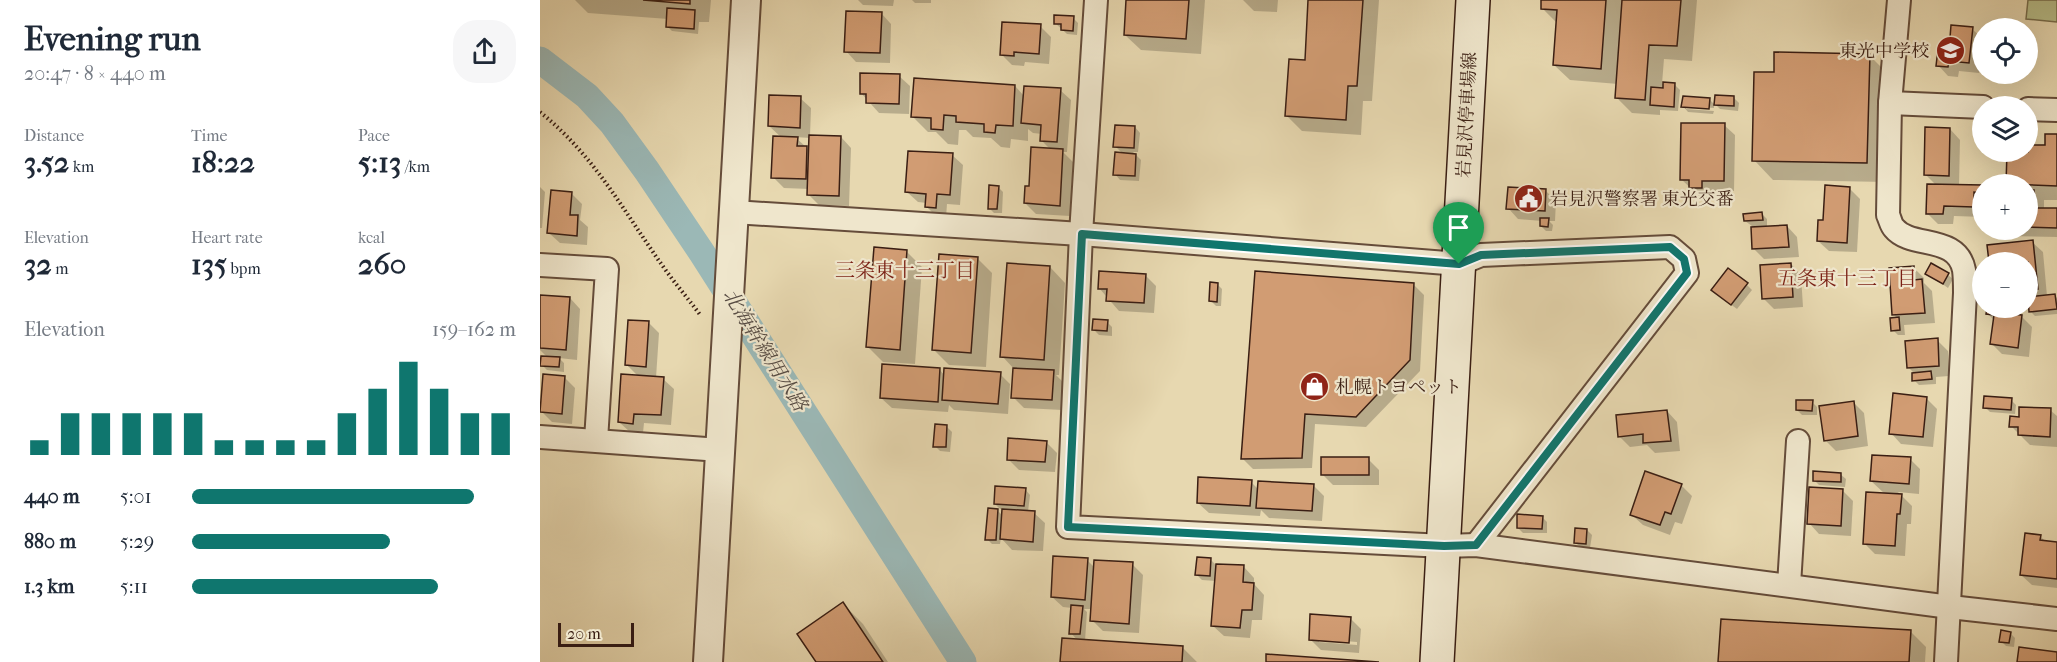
<!DOCTYPE html>
<html lang="en">
<head>
<meta charset="utf-8">
<style>
  :root { --surface:#fff; --page:#f6f6f7; --text:#1f2937; --muted:#747a83; --accent:#0f766e }
  body { margin:0; font-family:"IM FELL French Canon","Noto Serif JP",serif; background:var(--page); color:var(--text); height:100vh; display:flex; flex-direction:column; font-size:22px; white-space:nowrap }
  * { box-sizing:border-box; margin:0 }
  p { font-size:20px; color:var(--muted) }
  .icon { flex:none; width:33px; height:33px; fill:none; stroke:currentColor; stroke-width:2; stroke-linecap:round; stroke-linejoin:round }
  .map { position:relative; flex:1; overflow:hidden }
  .panel { display:flex; flex-direction:column; background:var(--surface); width:540px }
  .panel>* { flex:none }
  .tools { position:absolute; left:1432px; top:18px; display:grid; gap:12px }
  .tools a { display:grid; place-items:center; width:66px; height:66px; border-radius:50%; background:var(--surface); box-shadow:0 6px 24px #0002; font-size:30px }
  .scale { position:absolute; left:18px; bottom:15px; width:76px; box-sizing:border-box; padding-left:6px; border:3px solid #3a1e13; border-top:0; font-size:16px; line-height:21px; white-space:nowrap; color:#3a1e13; -webkit-text-stroke:4px #efe6cc; paint-order:stroke }
  .pin { position:absolute; display:grid; place-items:center; width:51px; height:51px; color:#fff; margin:-62px -26px; border-radius:50% 50% 50% 0; rotate:-45deg; box-shadow:0 0 6px #0007 }
  .pin .icon { rotate:45deg }
  .round { display:grid; place-items:center; flex:none; width:63px; height:63px; border-radius:24px; background:var(--page) }
  .headline { display:flex; align-items:center; justify-content:space-between; height:102px; padding:0 24px }
  h1 { font-size:33px; font-weight:700; line-height:45px }
  .figures { display:grid; grid-template-columns:repeat(3,1fr); gap:9px; height:102px; padding:6px 24px }
  .figures div { display:grid; align-content:center }
  .figures b { font-size:30px; font-weight:700 }
  .figures small { font-size:16px; font-weight:400 }
  .figures p { font-size:16px }
  .chart { height:168px; padding:12px 24px }
  .chart p { display:flex; justify-content:space-between }
  .chart svg { width:100%; height:108px; margin-top:6px; stroke:var(--accent); stroke-width:6 }
  ul { padding:0 24px; list-style:none; font-size:20px }
  li { display:grid; grid-template-columns:96px 72px 1fr; align-items:center; height:45px }
  li i { height:15px; border-radius:8px; background:var(--accent) }
  main { display:flex; flex:1; min-height:0 }
  .map>svg:first-child { display:block }
</style>
</head>
<body>
<main>
<section class="panel">
<div class="headline"><div><h1>Evening run</h1><p>20:47 · 8 × 440 m</p></div><a class="round"><svg class="icon" aria-label="share" viewBox="0 0 24 24"><path d="M12 15V3M7 8l5-5 5 5M5 13v7h14v-7"/></svg></a></div>
<div class="figures">
<div><p>Distance</p><b>3.52<small> km</small></b></div>
<div><p>Time</p><b>18:22</b></div>
<div><p>Pace</p><b>5:13<small> /km</small></b></div>
</div>
<div class="figures">
<div><p>Elevation</p><b>32<small> m</small></b></div>
<div><p>Heart rate</p><b>135<small> bpm</small></b></div>
<div><p>kcal</p><b>260</b></div>
</div>
<div class="chart"><p><span>Elevation</span>159–162 m</p>
<svg viewBox="0 0 160 44" preserveAspectRatio="none"><path d="M5 44V38M15 44V27M25 44V27M35 44V27M45 44V27M55 44V27M65 44V38M75 44V38M85 44V38M95 44V38M105 44V27M115 44V17M125 44V6M135 44V17M145 44V27M155 44V27"/></svg>
</div>
<ul>
<li><b>440 m</b>5:01<i style="width:87%"></i></li>
<li><b>880 m</b>5:29<i style="width:61%"></i></li>
<li><b>1.3 km</b>5:11<i style="width:76%"></i></li>
</ul>
</section>
<div class="map">
<svg width="1517" height="662" viewBox="0 0 1517 662">
  <rect width="100%" height="100%" fill="#e7d8b0"/>
  <filter id="stains"><feTurbulence type="fractalNoise" baseFrequency=".00333" numOctaves="4"/><feColorMatrix values="0 0 0 0 .2 0 0 0 0 .09 0 0 0 0 .02 0 0 0 .5 -.17"/></filter>
  <radialGradient id="worn" r=".72"><stop offset=".6" stop-color="#630" stop-opacity="0"/><stop offset="1" stop-color="#630" stop-opacity=".3"/></radialGradient>
  <!-- green -->
  <polygon fill="#b7be8a" stroke="#786e4e" stroke-width="1.5" points="1488,0 1517,0 1517,22 1486,19"/>
  <!-- shadow -->
  <g fill="#0003" fill-rule="evenodd">
    <polygon points="35,0 171,0 169,22 159,22 158,34 132,31 127,26 128,19 48,13"/>
    <polygon points="318,0 354,0 353,6 323,5"/>
    <polygon points="372,0 391,0 391,3 375,3"/>
    <polygon points="587,0 665,0 661,54 601,50 585,35"/>
    <polygon points="703,0 738,0 737,12 714,11"/>
    <polygon points="770,0 839,0 832,101 823,101 821,135 762,131 747,116 766,62"/>
    <polygon points="1003,0 1157,0 1152,61 1124,59 1122,84 1135,85 1140,90 1138,111 1120,110 1120,115 1092,113 1077,98 1078,84 1030,80 1014,65 1017,23 1002,8"/>
    <polygon points="341,13 351,24 350,63 316,62 306,51"/>
    <polygon points="533,18 538,23 537,35 527,34 515,23"/>
    <polygon points="500,26 511,37 509,64 485,62 484,66 472,65 461,54"/>
    <polygon points="1432,29 1443,39 1439,73 1419,71 1418,77 1408,76 1398,65"/>
    <polygon points="1329,55 1349,75 1346,182 1233,180 1214,160 1235,74"/>
    <polygon points="359,76 370,86 369,114 339,113 321,93"/>
    <polygon points="475,86 484,96 520,90 531,100 527,152 523,152 533,162 530,216 496,214 485,203 511,150 501,140 502,134 493,133 488,129 488,141 471,139 470,148 461,147 451,138 433,137 426,130 419,130 418,145 408,144 396,132 388,132 373,117"/>
    <polygon points="1193,97 1199,103 1198,111 1180,109 1175,104"/>
    <path d="M260 98 271 108 270 136 301 137 311 148 309 206 279 205 268 194 269 189 244 188 233 177 242 138 229 126ZM255 137 270 138V151L266 147Z"/>
    <polygon points="1169,99 1174,104 1174,108 1146,106 1146,109 1174,111 1173,114 1148,112 1143,106"/>
    <polygon points="1184,125 1195,135 1194,191 1172,191 1172,198 1161,198 1141,179"/>
    <polygon points="595,127 600,133 598,152 593,152 601,160 599,181 580,180 575,174 583,154 575,146"/>
    <polygon points="1410,129 1420,140 1419,186 1443,187 1443,217 1414,216 1413,224 1398,224 1387,213 1396,185 1385,174"/>
    <path d="M1517 136V200H1504V210H1517V237L1469 236 1462 230H1488V184H1468V152H1488V146H1506ZM1492 200H1495V215Z"/>
    <polygon points="412,155 423,165 420,205 407,204 406,218 397,217 386,206 387,203 378,202 367,192"/>
    <polygon points="0,187 5,192 2,228 0,228"/>
    <polygon points="458,187 463,192 462,213 454,213 449,208"/>
    <polygon points="1309,188 1320,199 1317,252 1289,251 1278,241 1285,222"/>
    <polygon points="1006,191 1016,201 1015,221 1009,221 1013,225 1012,231 1006,231 1001,226 1002,221 978,219 968,208"/>
    <polygon points="31,193 42,204 40,220 48,227 47,245 20,243 9,233"/>
    <polygon points="1222,214 1227,219 1227,227 1247,226 1257,237 1259,257 1224,259 1214,249 1212,226 1205,221"/>
    <polygon points="1492,242 1503,252 1507,296 1515,296 1517,298 1517,314 1495,316 1490,311 1488,301 1488,262 1450,262 1448,246"/>
    <polygon points="366,251 382,267 375,364 343,362 328,347"/>
    <polygon points="437,258 452,273 446,367 409,365 394,350"/>
    <polygon points="1251,264 1261,275 1263,307 1234,309 1223,298"/>
    <polygon points="510,267 525,283 519,375 516,375 523,382 522,410 484,408 473,397 475,370 462,356"/>
    <polygon points="1373,267 1384,278 1384,283 1392,291 1395,323 1364,325 1365,335 1358,335 1353,330 1358,319 1354,315"/>
    <polygon points="1387,273 1408,275 1413,279 1408,288"/>
    <polygon points="605,275 616,286 614,313 579,311 559,288"/>
    <polygon points="677,284 682,289 681,306 676,306 671,301"/>
    <polygon points="873,284 884,295 880,371 826,427 775,424 772,468 713,469 703,459"/>
    <polygon points="1207,285 1212,290 1197,309 1178,295"/>
    <polygon points="30,298 40,309 37,360 19,358 24,363 24,372 7,370 2,365 8,358 0,350 0,302"/>
    <polygon points="1449,308 1473,308 1492,327 1489,357 1462,354 1452,344 1455,321 1448,314"/>
    <polygon points="567,322 572,327 572,336 559,335 554,330"/>
    <polygon points="109,323 119,333 116,378 123,379 134,389 131,425 104,423 103,433 90,432 79,422 99,377 86,364"/>
    <polygon points="1397,340 1408,351 1409,376 1396,377 1396,384 1379,385 1374,380 1373,372 1369,368"/>
    <polygon points="400,370 405,376 460,374 470,384 468,414 414,410 409,405 408,412 352,408 341,398"/>
    <polygon points="24,377 35,388 32,424 12,422 2,412"/>
    <polygon points="1386,398 1397,409 1393,447 1361,444 1351,433"/>
    <polygon points="1471,400 1476,405 1475,414 1450,412 1445,407"/>
    <polygon points="1272,402 1277,407 1277,415 1262,415 1257,410"/>
    <polygon points="1314,403 1324,413 1328,446 1296,451 1285,440"/>
    <polygon points="1510,410 1517,416 1517,447 1490,445 1471,426 1480,418"/>
    <polygon points="1127,411 1137,422 1140,451 1115,453 1107,445 1090,447 1079,436"/>
    <polygon points="407,427 412,432 410,452 400,451 395,446"/>
    <polygon points="506,442 517,453 515,472 479,470 468,459"/>
    <polygon points="828,459 839,470 839,485 793,485 783,475"/>
    <polygon points="1370,459 1380,469 1379,494 1358,492 1372,506 1371,524 1367,524 1365,556 1335,554 1324,543 1345,494 1331,481"/>
    <polygon points="1300,474 1306,479 1305,487 1279,485 1274,480"/>
    <polygon points="711,482 719,490 774,486 784,496 782,521 729,518 721,510 720,516 669,513 658,503"/>
    <polygon points="1141,485 1152,496 1142,524 1135,522 1130,535 1103,525 1092,515"/>
    <polygon points="485,489 490,495 488,512 494,513 505,523 503,551 472,550 461,538 460,544 452,544 447,539 457,510 463,516 463,509 460,509 455,504"/>
    <polygon points="1303,491 1313,501 1311,536 1279,534 1269,523"/>
    <polygon points="1002,517 1007,522 1007,533 983,533 978,528"/>
    <polygon points="1047,530 1052,535 1050,548 1040,547 1035,542"/>
    <polygon points="1500,536 1506,542 1517,543 1517,588 1492,585 1481,575"/>
    <polygon points="670,559 676,565 704,567 714,578 714,584 724,595 722,620 712,620 710,638 684,636 673,626 676,581 662,580 657,575"/>
    <polygon points="547,560 555,568 592,564 603,575 599,633 563,631 552,620 553,609 544,609 547,612 545,641 643,648 657,662 522,662 538,641 531,633 532,608 523,607 512,597"/>
    <polygon points="303,604 323,624 348,662 277,662"/>
    <path d="M810 618 821 629 819 653 781 650 770 639ZM779 639 817 642V645L779 642Z"/>
    <polygon points="1371,632 1386,647 1385,662 1180,662"/>
    <polygon points="1470,633 1475,638 1474,647 1466,646 1461,641"/>
  </g>
  <g fill="none" stroke-linecap="round" stroke-linejoin="round">
    <!-- canal -->
    <polyline stroke="#9bb8b6" stroke-width="27" points="0,60 47,96 72,123 107,171 162,253 423,662"/>
  </g>
  <!-- building -->
  <g fill="#d19c73" stroke="#3a1e13" stroke-width="1.5">
    <polygon points="103,0 150,0 150,4"/>
    <polygon points="586,0 649,0 646,39 584,35"/>
    <polygon points="768,0 823,0 817,86 808,86 806,120 745,116 749,59 765,60"/>
    <polygon points="1001,0 1066,0 1061,69 1013,65 1017,10 1001,9"/>
    <polygon points="1082,0 1141,0 1137,46 1109,45 1105,100 1075,98"/>
    <polygon points="127,8 155,10 154,29 126,27"/>
    <polygon points="306,11 342,12 340,53 304,52"/>
    <polygon points="514,15 534,16 533,31 521,30 521,24 514,24"/>
    <polygon points="462,22 501,24 499,54 474,52 474,56 460,55"/>
    <polygon points="1411,25 1433,27 1429,63 1409,61 1408,67 1396,66 1398,49 1409,50"/>
    <polygon points="1234,52 1330,54 1327,163 1212,161 1214,72 1234,72"/>
    <polygon points="320,73 360,74 359,104 326,103 326,94 320,94"/>
    <polygon points="374,78 475,85 473,126 456,125 455,133 444,132 444,124 416,122 416,116 404,115 403,130 391,129 391,118 371,117"/>
    <polygon points="1123,82 1135,83 1134,107 1110,105 1111,87 1123,88"/>
    <polygon points="484,86 521,88 517,142 500,141 501,125 481,123"/>
    <polygon points="229,95 261,96 260,128 228,126"/>
    <polygon points="1175,95 1194,96 1194,106 1174,105"/>
    <polygon points="1143,96 1170,98 1169,109 1141,107"/>
    <polygon points="1141,123 1185,123 1184,181 1162,181 1162,188 1149,188 1149,180 1140,180"/>
    <polygon points="575,125 595,126 594,148 573,147"/>
    <polygon points="1385,127 1410,128 1409,176 1384,175"/>
    <polygon points="1505,134 1517,134 1517,186 1466,184 1467,152 1488,152 1488,145 1505,145"/>
    <polygon points="269,135 301,136 299,196 267,195"/>
    <polygon points="233,136 258,137 257,146 267,146 266,179 231,178"/>
    <polygon points="491,147 523,149 520,206 484,203 485,186 489,186"/>
    <polygon points="368,151 413,153 410,195 397,194 396,208 385,207 386,194 365,192"/>
    <polygon points="575,152 596,154 595,176 573,175"/>
    <polygon points="1387,184 1443,185 1443,193 1434,192 1434,207 1404,206 1403,214 1386,214"/>
    <polygon points="449,185 459,186 457,209 448,209"/>
    <polygon points="1285,185 1310,187 1307,243 1277,241 1278,220 1283,220"/>
    <polygon points="968,187 1006,189 1005,211 966,209"/>
    <polygon points="11,190 32,192 30,215 38,215 37,236 7,233"/>
    <polygon points="1488,190 1494,190 1494,208 1517,208 1517,228 1488,227"/>
    <polygon points="1222,212 1223,220 1204,221 1203,214"/>
    <polygon points="1000,218 1009,218 1008,227 1000,226"/>
    <polygon points="1247,225 1249,247 1212,249 1211,227"/>
    <polygon points="1493,240 1498,289 1488,290 1488,262 1449,262 1447,245"/>
    <polygon points="334,247 367,250 360,350 326,347"/>
    <polygon points="399,254 438,257 431,353 392,350"/>
    <polygon points="467,263 510,266 504,360 460,357"/>
    <polygon points="1251,263 1253,297 1222,299 1220,265"/>
    <polygon points="1391,263 1409,273 1403,284 1385,274"/>
    <polygon points="1374,266 1374,280 1382,279 1385,313 1352,315 1349,268"/>
    <polygon points="1188,268 1208,283 1191,305 1171,290"/>
    <polygon points="559,271 606,274 604,303 566,301 567,289 558,289"/>
    <polygon points="715,271 874,283 870,360 816,417 765,414 762,458 701,459"/>
    <polygon points="670,282 678,283 677,302 669,301"/>
    <polygon points="1515,294 1517,309 1489,312 1488,297"/>
    <polygon points="0,295 30,297 26,350 0,348"/>
    <polygon points="1447,308 1470,308 1469,314 1482,315 1478,348 1450,344 1454,315 1446,314"/>
    <polygon points="1359,317 1360,330 1351,331 1350,318"/>
    <polygon points="553,319 568,320 567,331 552,330"/>
    <polygon points="88,320 109,321 106,367 85,365"/>
    <polygon points="1398,338 1399,366 1367,368 1365,341"/>
    <polygon points="1,356 20,357 19,367 0,366"/>
    <polygon points="342,364 400,368 398,402 340,398"/>
    <polygon points="404,368 461,372 458,404 402,400"/>
    <polygon points="473,368 514,370 512,400 471,398"/>
    <polygon points="1391,371 1392,379 1372,381 1372,373"/>
    <polygon points="3,374 25,376 22,414 0,412"/>
    <polygon points="81,374 124,377 121,415 94,414 93,424 78,422"/>
    <polygon points="1353,393 1387,397 1383,437 1349,434"/>
    <polygon points="1444,396 1472,398 1471,410 1443,408"/>
    <polygon points="1256,400 1273,400 1272,411 1256,410"/>
    <polygon points="1314,401 1318,436 1284,441 1279,406"/>
    <polygon points="1479,407 1511,408 1510,437 1478,435 1478,427 1469,427 1470,416 1479,417"/>
    <polygon points="1127,410 1131,441 1103,443 1103,434 1078,437 1076,415"/>
    <polygon points="395,424 407,425 406,447 393,447"/>
    <polygon points="468,438 507,441 505,462 467,460"/>
    <polygon points="1332,455 1371,457 1369,484 1330,481"/>
    <rect x="781" y="457" width="48" height="18"/>
    <polygon points="1105,471 1142,484 1131,514 1125,512 1120,525 1090,515"/>
    <polygon points="1273,471 1301,473 1301,482 1273,481"/>
    <polygon points="658,477 712,480 710,506 657,503"/>
    <polygon points="718,481 774,484 772,511 716,508"/>
    <polygon points="455,486 486,488 484,506 454,504"/>
    <polygon points="1269,487 1303,489 1301,526 1267,524"/>
    <polygon points="1326,492 1362,494 1360,514 1357,514 1355,546 1323,544"/>
    <polygon points="448,508 458,509 456,540 445,540"/>
    <polygon points="462,509 495,511 493,542 460,539"/>
    <polygon points="977,514 1003,516 1002,529 977,528"/>
    <polygon points="1035,528 1047,529 1046,544 1034,543"/>
    <polygon points="1485,533 1501,535 1500,540 1517,542 1517,579 1480,575"/>
    <polygon points="513,556 548,558 545,600 511,597"/>
    <polygon points="657,557 671,558 670,576 655,575"/>
    <polygon points="554,560 593,562 589,624 550,621"/>
    <polygon points="676,564 704,565 703,582 714,583 712,610 702,610 700,628 671,626"/>
    <polygon points="303,602 343,662 276,662 257,634"/>
    <polygon points="531,605 543,606 540,634 529,634"/>
    <polygon points="770,614 811,617 809,643 769,640"/>
    <polygon points="1181,619 1371,630 1369,662 1178,662"/>
    <polygon points="1461,630 1471,632 1469,643 1459,642"/>
    <polygon points="522,638 643,646 642,662 520,662"/>
    <polygon points="1479,647 1517,652 1517,662 1477,662"/>
    <polygon points="726,654 839,662 726,662"/>
  </g>
  <g fill="none" stroke-linecap="round" stroke-linejoin="round">
    <defs>
      <g id="minor">
        <polyline points="556,0 541,234 528,527 904,546 936,545 1410,607 1517,619"/>
        <path d="M1359 0 1350 103 1348 215C1350 219 1351 225 1354 228 1371 249 1417 234 1424 270 1425 277 1425 286 1425 293L1406 662"/>
        <polyline points="1350,103 1443,107"/>
        <polyline points="1488,109 1517,110"/>
        <polyline points="194,212 541,234 919,264 941,255 1130,247 1144,259 1147,273 936,545"/>
        <polyline points="0,265 67,269 56,440"/>
        <polyline points="0,437 180,450"/>
        <polyline points="1249,585 1258,441"/>
      </g>
      <polyline id="tertiary" points="168,662 206,0"/>
      <polyline id="secondary" points="897,662 933,0"/>
    </defs>
    <!-- minor casing -->
    <use href="#minor" stroke="#654c3a" stroke-width="26"/>
    <!-- tertiary casing -->
    <use href="#tertiary" stroke="#654c3a" stroke-width="32"/>
    <!-- secondary casing -->
    <use href="#secondary" stroke="#3a1e13" stroke-width="36"/>
    <!-- path -->
    <path stroke="#3a1e13" stroke-width="4" stroke-dasharray="1.5 3" stroke-linecap="butt" d="M0 112C57 158 85 214 127 272 138 287 150 301 161 316"/>
    <!-- minor -->
    <use href="#minor" stroke="#efe6cc" stroke-width="22"/>
    <!-- tertiary -->
    <use href="#tertiary" stroke="#efe6cc" stroke-width="28"/>
    <!-- secondary -->
    <use href="#secondary" stroke="#efe6cc" stroke-width="33"/>
  </g>
  <g fill="none" stroke-linecap="round" stroke-linejoin="round">
    <defs>
      <polygon id="route" points="542,234 919,264 941,255 1130,247 1144,259 1147,273 936,545 904,546 528,527"/>
    </defs>
    <!-- route casing -->
    <use href="#route" stroke="#fff" stroke-width="12"/>
    <!-- route -->
    <use href="#route" stroke="#0f766e" stroke-width="8"/>
  </g>
  <!-- icons -->
  <defs>
    <symbol id="school-disc" viewBox="-11 -11 22 22"><circle r="9.5" fill="#8f2418" stroke="#efe6cc"/><path d="M0-5L7-2L0 1L-7-2ZM-4 1L0 2.5L4 1V4Q0 6-4 4Z" fill="#fff"/></symbol>
    <symbol id="civic-disc" viewBox="-11 -11 22 22"><circle r="9.5" fill="#8f2418" stroke="#efe6cc"/><path d="M-.6-6.5H3V-4.5H.6V-3L4-1V1h2V6H-6V1h2V-1L-.6-3ZM-1.2 2.5V6h2.4V2.5Z" fill="#fff"/></symbol>
    <symbol id="shop-disc" viewBox="-11 -11 22 22"><circle r="9.5" fill="#8f2418" stroke="#efe6cc"/><path d="M-5-2.5h2.3a2.7 3.5 0 0 1 5.4 0H5L5.5 6h-11ZM-1.5-2.5h3a1.5 2.3 0 0 0-3 0Z" fill="#fff"/></symbol>
  </defs>
  <g fill-rule="evenodd">
    <use href="#school-disc" x="1394" y="34" width="33" height="33"/>
    <use href="#civic-disc" x="972" y="182" width="33" height="33"/>
    <use href="#shop-disc" x="758" y="370" width="33" height="33"/>
  </g>
  <g text-anchor="middle" dominant-baseline="central" stroke-width="4.5" stroke-linejoin="round" paint-order="stroke">
    <!-- poi labels -->
    <g font-size="18" fill="#3a1e13" stroke="#efe6cc" text-anchor="start">
      <text x="1389" y="51" text-anchor="end">東光中学校</text>
      <text x="1010" y="199">岩見沢警察署 東光交番</text>
      <text x="796" y="387">札幌トヨペット</text>
    </g>
    <!-- street labels -->
    <g font-size="18" fill="#3a1e13" stroke="#efe6cc">
      <text transform="translate(927 115) rotate(-87)">岩見沢停車場線</text>
    </g>
    <!-- neighbourhood labels -->
    <g font-size="20" fill="#7a1f14" stroke="#efe6cc">
      <text x="365" y="270">三条東十三丁目</text>
      <text x="1307" y="278">五条東十三丁目</text>
    </g>
    <!-- water labels -->
    <g font-size="20" font-style="italic" fill="#574c44" stroke="#efe6cc">
      <text transform="translate(225 350) rotate(58)">北海幹線用水路</text>
    </g>
  </g>
  <rect width="100%" height="100%" filter="url(#stains)"/>
  <rect width="100%" height="100%" fill="url(#worn)"/>
</svg>
<div class="tools">
<a><svg class="icon" aria-label="locate" viewBox="0 0 24 24"><circle cx="12" cy="12" r="6"/><path d="M12 2v4M12 18v4M2 12h4M18 12h4"/></svg></a>
<a><svg class="icon" aria-label="layers" viewBox="0 0 24 24"><path d="M12 4l9 5-9 5-9-5zM3 14l9 5 9-5"/></svg></a>
<a>+</a>
<a>−</a>
</div>
<div class="scale">20 m</div>
<div class="pin" style="left:919px;top:264px;background:#1e9e55"><svg class="icon" aria-label="arrive" viewBox="0 0 24 24"><path d="M6 21V4h12l-3 4 3 4H6"/></svg></div>
</div>
</main>
</body>
</html>
